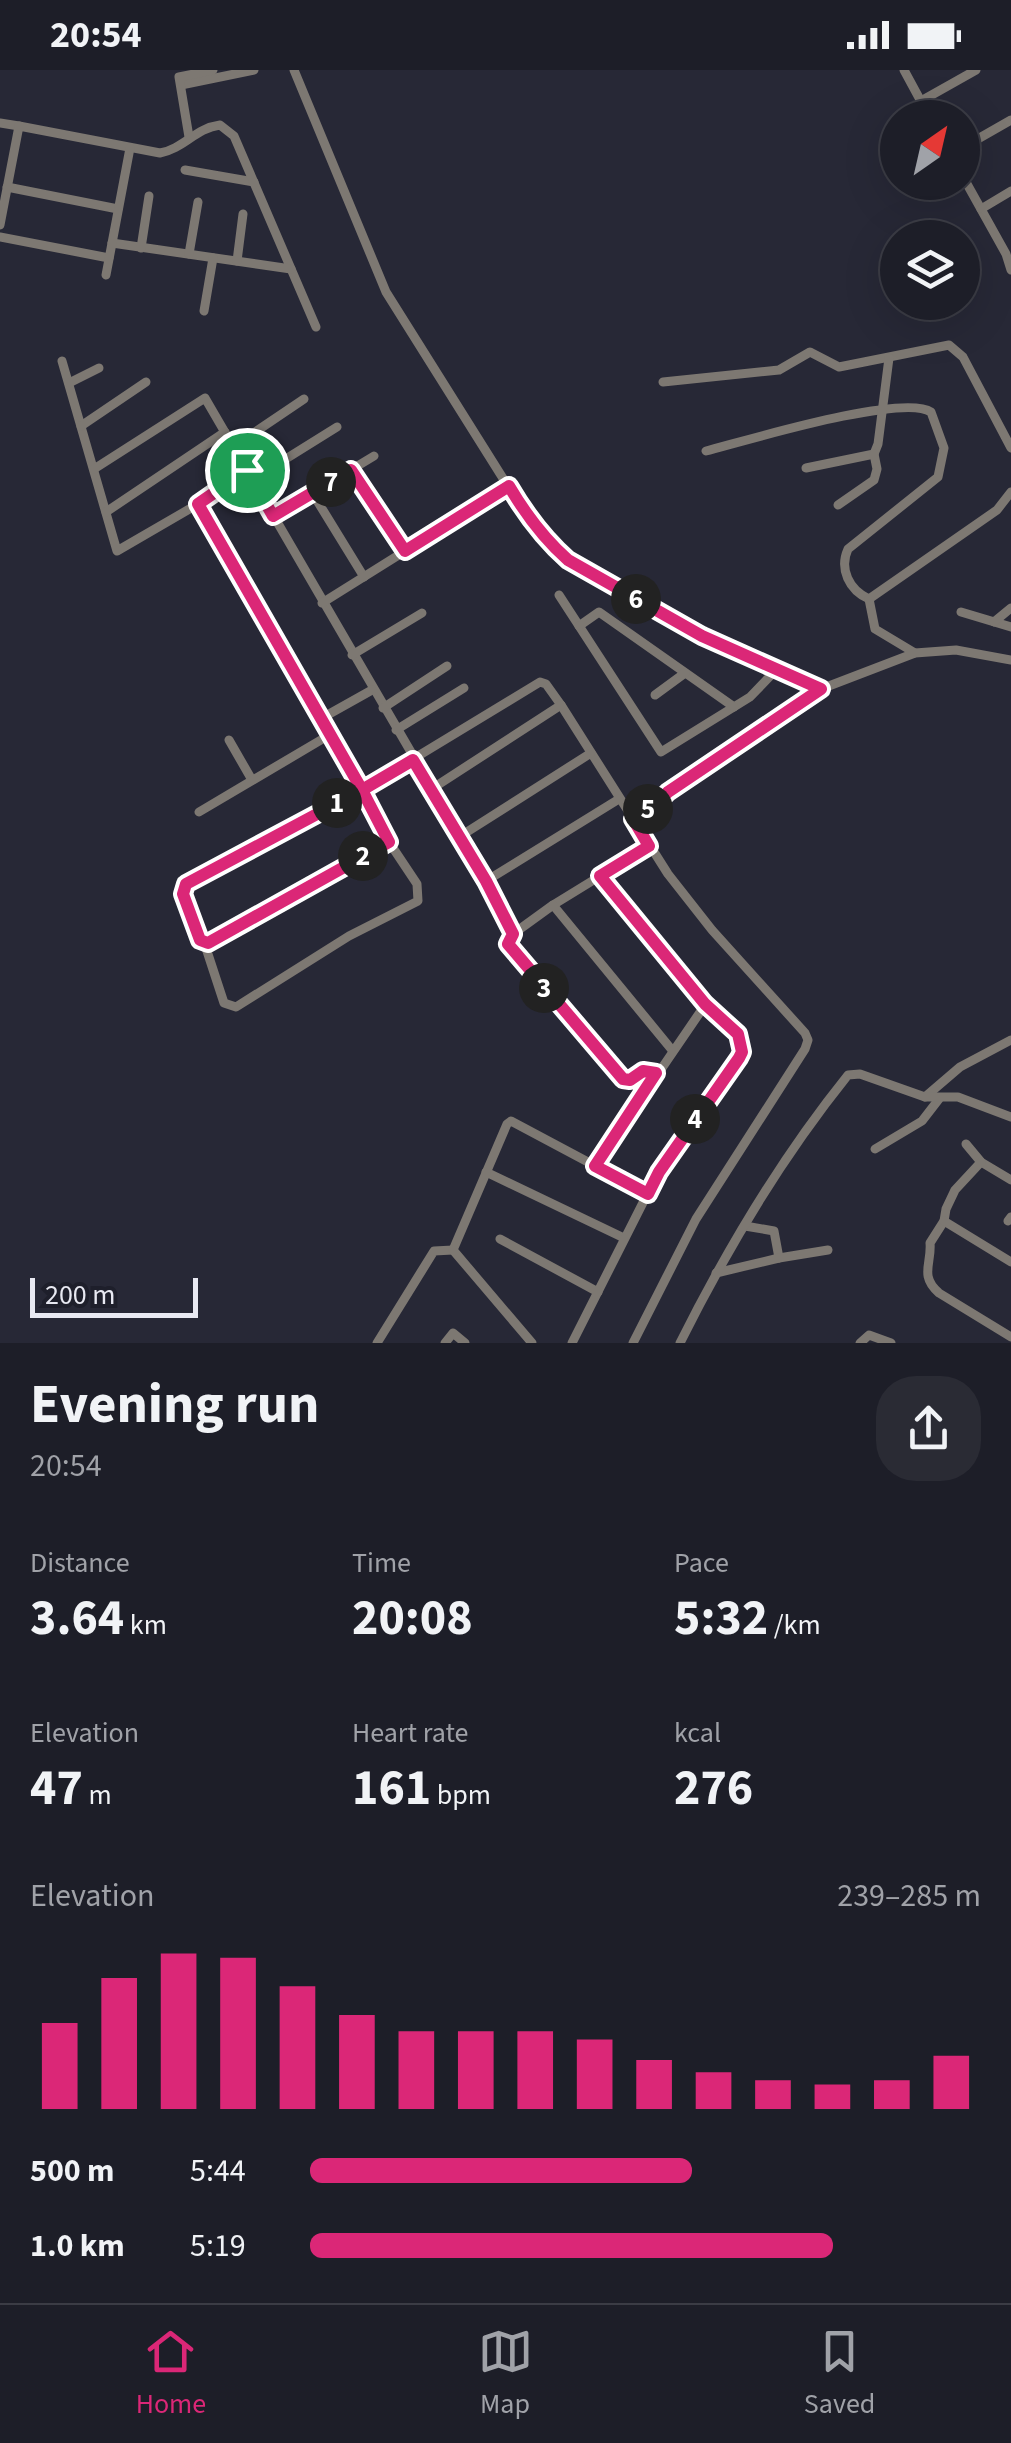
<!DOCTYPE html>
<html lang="en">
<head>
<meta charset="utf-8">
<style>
  :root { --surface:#1d1e28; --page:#2a2b34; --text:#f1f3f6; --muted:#a0a2a8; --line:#3b3c45; --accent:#db2777 }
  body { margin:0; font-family:"Source Sans 3",sans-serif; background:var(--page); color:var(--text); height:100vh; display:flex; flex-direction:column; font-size:38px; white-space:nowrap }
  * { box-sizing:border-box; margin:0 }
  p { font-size:32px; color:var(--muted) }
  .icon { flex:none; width:55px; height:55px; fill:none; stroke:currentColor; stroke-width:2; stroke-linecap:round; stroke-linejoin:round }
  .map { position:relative; height:1273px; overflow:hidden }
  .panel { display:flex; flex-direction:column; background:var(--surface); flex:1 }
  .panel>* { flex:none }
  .needle { width:65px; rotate:34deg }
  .tools { position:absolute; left:880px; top:30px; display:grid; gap:20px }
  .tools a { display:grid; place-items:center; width:100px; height:100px; border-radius:50%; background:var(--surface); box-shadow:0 10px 40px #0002,0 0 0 2px var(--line); font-size:50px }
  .scale { position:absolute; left:30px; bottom:25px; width:168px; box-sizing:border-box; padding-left:10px; border:5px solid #e8e9f2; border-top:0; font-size:28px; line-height:35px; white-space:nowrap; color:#e8e9f2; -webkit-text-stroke:8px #1e1f2b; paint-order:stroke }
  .pin { position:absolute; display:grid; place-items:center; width:85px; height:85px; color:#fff; margin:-42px; border:5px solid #fff; border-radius:50%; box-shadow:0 2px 10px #0007 }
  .km { position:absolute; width:50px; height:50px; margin:-25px; border-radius:50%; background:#222; color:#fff; font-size:28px; line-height:50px; text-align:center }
  .round { display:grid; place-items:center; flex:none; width:105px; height:105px; border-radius:40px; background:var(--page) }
  .head { display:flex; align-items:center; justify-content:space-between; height:170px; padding:0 30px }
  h1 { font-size:55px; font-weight:700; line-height:75px }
  .metrics { display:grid; grid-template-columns:repeat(3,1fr); gap:15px; height:170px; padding:10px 30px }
  .metrics div { display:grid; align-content:center }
  .metrics b { font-size:50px; font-weight:700 }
  .metrics small { font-size:28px; font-weight:400 }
  .metrics p { font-size:28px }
  .chart { height:280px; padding:20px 30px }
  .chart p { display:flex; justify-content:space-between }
  .chart svg { width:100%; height:180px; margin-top:10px; stroke:var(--accent); stroke-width:6 }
  ul { padding:0 30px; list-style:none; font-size:32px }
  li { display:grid; grid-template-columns:160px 120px 1fr; align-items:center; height:75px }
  li i { height:25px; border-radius:12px; background:var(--accent) }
  .status { display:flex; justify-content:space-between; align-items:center; height:70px; padding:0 50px; background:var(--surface); direction:ltr }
  .status svg { height:28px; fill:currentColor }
  .tabs { display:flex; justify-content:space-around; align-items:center; height:140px; border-top:2px solid var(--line); background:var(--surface); font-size:28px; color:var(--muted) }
  .tabs a { display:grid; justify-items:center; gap:5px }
  .tabs .current { color:var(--accent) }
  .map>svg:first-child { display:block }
</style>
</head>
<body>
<div class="status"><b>20:54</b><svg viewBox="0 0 49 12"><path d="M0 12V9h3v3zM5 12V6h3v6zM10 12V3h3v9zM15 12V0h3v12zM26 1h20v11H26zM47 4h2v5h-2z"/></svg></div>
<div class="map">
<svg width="1011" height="1273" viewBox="0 0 1011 1273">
  <rect width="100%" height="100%" fill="#272836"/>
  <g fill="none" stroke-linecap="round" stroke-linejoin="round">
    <!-- minor -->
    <g stroke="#7d7872" stroke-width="9">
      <polyline points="294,0 386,222 526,445 549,473 568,490 702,566 821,619"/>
      <polyline points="904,0 930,48"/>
      <polyline points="181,15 254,0"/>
      <polyline points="921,31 976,0"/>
      <polyline points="0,53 19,56"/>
      <polyline points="189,67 179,7 213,0"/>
      <polyline points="962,78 1011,50"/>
      <polyline points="185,100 254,112"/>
      <polyline points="962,105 1006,184 1011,200"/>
      <polyline points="7,117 118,139"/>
      <polyline points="981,139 1011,121"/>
      <path d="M0 155 19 56 160 83C183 79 196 58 220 55L234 66 316 257"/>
      <polyline points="0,167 109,188"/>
      <polyline points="112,173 291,199"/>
      <polyline points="141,178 149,126"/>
      <polyline points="189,184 198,132"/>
      <polyline points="237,191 243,144"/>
      <polyline points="106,205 130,78"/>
      <polyline points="204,241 213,188"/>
      <polyline points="62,291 117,481 198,434 247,400"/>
      <polyline points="663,312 779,300 810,282 839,297 949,275 963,287 1011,378"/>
      <polyline points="69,313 99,298"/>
      <polyline points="81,356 146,312"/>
      <polyline points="233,377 304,329"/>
      <path d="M706 381C745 371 903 323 931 342L944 378 938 407 848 479C839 499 849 520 869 529"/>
      <polyline points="806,398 874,384 878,374 889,288"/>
      <polyline points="94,399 205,328 486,811 513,864 553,835 649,776"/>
      <polyline points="351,399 405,481"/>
      <polyline points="252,410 337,357"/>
      <polyline points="313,424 364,507"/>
      <polyline points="198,434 389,772 208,873 201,870 183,824 186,815 362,720 540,612 546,614 561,635 668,804 712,860 805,963 808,970 805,979 696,1149 633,1273"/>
      <polyline points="838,435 874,410 877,399 874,384"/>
      <polyline points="106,442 225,362"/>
      <polyline points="273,447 374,386"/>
      <polyline points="559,525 661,682 750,627 776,600"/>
      <polyline points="322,533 509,416"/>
      <polyline points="961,542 1011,557"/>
      <polyline points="994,552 1011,538"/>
      <polyline points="579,556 599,542 734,637"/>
      <polyline points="915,583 875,559 869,529 997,440 1011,422"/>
      <polyline points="352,585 422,543"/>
      <polyline points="655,625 685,603"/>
      <polyline points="383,638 447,596"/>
      <polyline points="322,648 372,620"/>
      <polyline points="396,660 464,618"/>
      <polyline points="229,670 252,710"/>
      <polyline points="430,720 561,635"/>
      <polyline points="199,742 331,664"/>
      <polyline points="629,742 667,721 821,619 915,583 956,580 1011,590"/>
      <polyline points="633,749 666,724"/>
      <polyline points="459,767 591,683"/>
      <polyline points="486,811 619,729"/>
      <polyline points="553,835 672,980"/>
      <polyline points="513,864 508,874 623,1009 630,1010 646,1000 656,1003"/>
      <polyline points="204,872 224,933 236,937 349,866 418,831 417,814 389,772"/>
      <polyline points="925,1027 960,997 1011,970"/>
      <polyline points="966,1074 981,1092 1011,1110"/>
      <polyline points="875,1079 922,1051 939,1029"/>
      <path d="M981 1092 955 1120 946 1139 944 1151 930 1173C932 1193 919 1206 939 1223L1011 1267"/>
      <polyline points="595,1096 705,935"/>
      <polyline points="486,1102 624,1168"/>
      <polyline points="944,1151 1011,1192"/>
      <polyline points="1008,1151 1011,1147"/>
      <polyline points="745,1156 774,1161 779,1188"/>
      <polyline points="500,1169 598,1222"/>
      <polyline points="716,1203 779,1188 828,1180"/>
      <polyline points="377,1273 434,1181 453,1180"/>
      <polyline points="445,1273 453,1263 465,1273"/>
      <polyline points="532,1273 453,1180 507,1054 511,1051 648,1124"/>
      <polyline points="572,1273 659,1101 742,982 738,965 705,935 601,806"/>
      <path d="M680 1273C727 1179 782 1087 848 1005L860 1004 925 1027H958L1011 1047"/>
      <polyline points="860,1273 869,1265 891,1273"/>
    </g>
  </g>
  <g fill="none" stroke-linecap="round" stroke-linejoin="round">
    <defs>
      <path id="route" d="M247 400 198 434 362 720 186 814 183 824 200 870 208 873 389 772 362 720 413 690 486 811 513 864 508 874 623 1009 630 1010 643 1001 656 1003 595 1096 648 1124 659 1102 739 988 742 982 738 964 705 934 600 806 649 776 633 749 658 732 668 722 821 619 702 566 568 490C543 468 526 445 509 416L405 481 351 400 273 446 247 400"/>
    </defs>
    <!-- route casing -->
    <use href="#route" stroke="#fff" stroke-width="20"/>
    <!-- route -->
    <use href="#route" stroke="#db2777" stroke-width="12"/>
  </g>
</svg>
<div class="tools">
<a><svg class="needle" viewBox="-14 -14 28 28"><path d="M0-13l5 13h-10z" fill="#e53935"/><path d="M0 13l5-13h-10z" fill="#a0a2a8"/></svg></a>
<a><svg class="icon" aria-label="layers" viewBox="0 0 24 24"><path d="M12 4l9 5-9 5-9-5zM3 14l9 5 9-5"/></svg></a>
</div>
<div class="scale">200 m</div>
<div class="pin" style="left:247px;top:400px;background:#1e9e55"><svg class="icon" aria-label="arrive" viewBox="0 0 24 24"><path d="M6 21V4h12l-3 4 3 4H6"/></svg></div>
<b class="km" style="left:337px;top:733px">1</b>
<b class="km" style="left:363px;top:786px">2</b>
<b class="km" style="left:544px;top:918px">3</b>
<b class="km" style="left:695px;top:1049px">4</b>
<b class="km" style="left:648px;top:739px">5</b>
<b class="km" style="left:636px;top:529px">6</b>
<b class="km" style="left:331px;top:412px">7</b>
</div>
<section class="panel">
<div class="head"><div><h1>Evening run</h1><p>20:54</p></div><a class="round"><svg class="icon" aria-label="share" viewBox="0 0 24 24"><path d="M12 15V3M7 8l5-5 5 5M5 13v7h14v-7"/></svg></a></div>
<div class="metrics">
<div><p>Distance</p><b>3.64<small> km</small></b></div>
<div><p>Time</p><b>20:08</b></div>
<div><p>Pace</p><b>5:32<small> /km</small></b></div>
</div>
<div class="metrics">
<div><p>Elevation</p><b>47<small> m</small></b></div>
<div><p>Heart rate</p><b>161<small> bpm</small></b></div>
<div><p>kcal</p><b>276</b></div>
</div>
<div class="chart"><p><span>Elevation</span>239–285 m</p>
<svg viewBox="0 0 160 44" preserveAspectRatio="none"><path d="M5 44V23M15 44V12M25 44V6M35 44V7M45 44V14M55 44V21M65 44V25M75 44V25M85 44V25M95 44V27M105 44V32M115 44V35M125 44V37M135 44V38M145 44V37M155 44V31"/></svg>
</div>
<ul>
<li><b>500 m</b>5:44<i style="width:57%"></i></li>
<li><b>1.0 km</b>5:19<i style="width:78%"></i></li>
</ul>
</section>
<nav class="tabs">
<a class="current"><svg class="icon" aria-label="home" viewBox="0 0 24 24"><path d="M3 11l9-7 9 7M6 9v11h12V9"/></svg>Home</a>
<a><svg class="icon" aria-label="map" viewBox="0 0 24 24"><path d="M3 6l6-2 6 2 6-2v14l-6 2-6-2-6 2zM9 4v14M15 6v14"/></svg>Map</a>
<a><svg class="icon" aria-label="saved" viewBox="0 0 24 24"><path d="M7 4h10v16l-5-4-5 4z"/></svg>Saved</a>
</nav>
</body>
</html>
